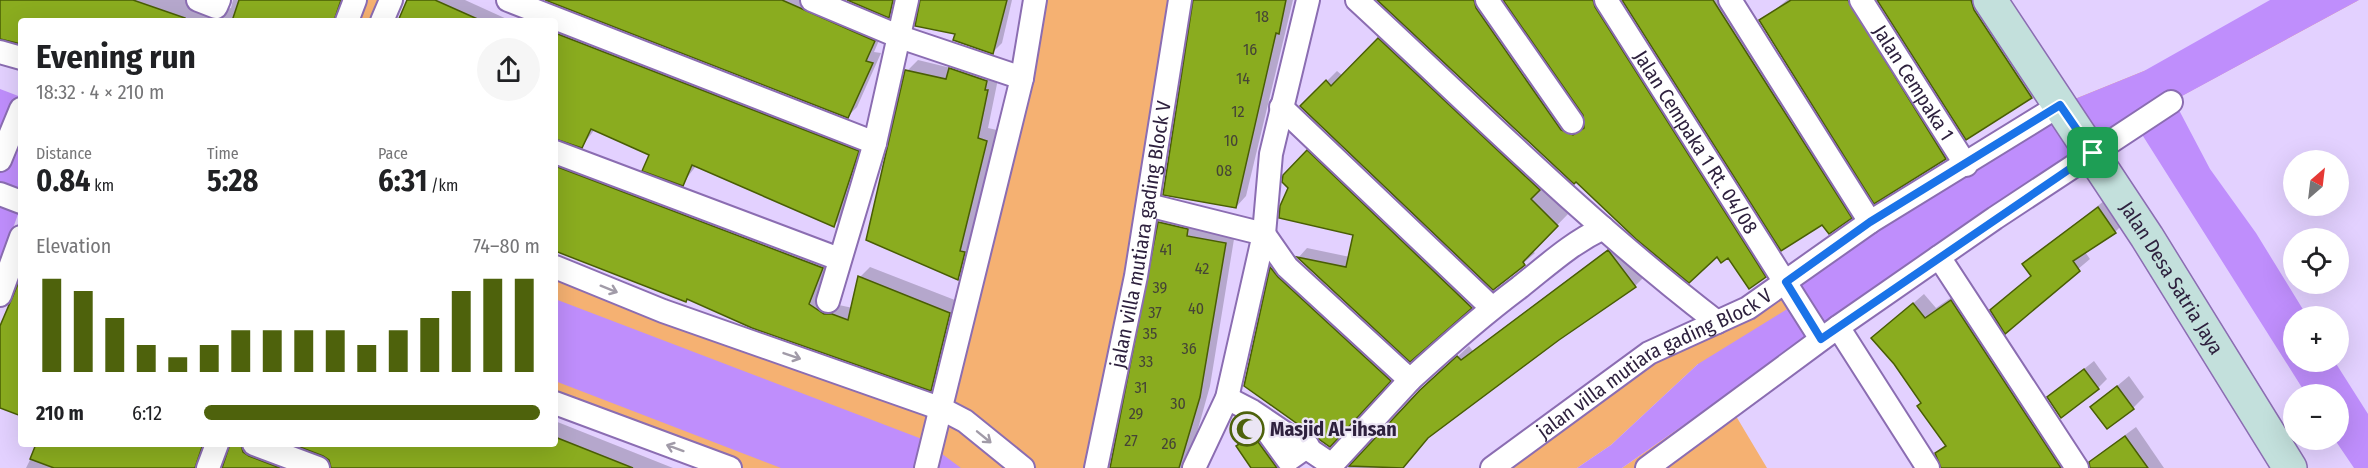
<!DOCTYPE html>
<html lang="en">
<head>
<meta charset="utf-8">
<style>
  :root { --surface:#fff; --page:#f6f6f6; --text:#202124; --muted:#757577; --accent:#4e620c }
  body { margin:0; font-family:"Fira Sans Condensed",sans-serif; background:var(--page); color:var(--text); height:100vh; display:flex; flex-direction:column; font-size:22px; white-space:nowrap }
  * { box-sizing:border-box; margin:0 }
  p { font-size:20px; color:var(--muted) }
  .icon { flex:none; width:33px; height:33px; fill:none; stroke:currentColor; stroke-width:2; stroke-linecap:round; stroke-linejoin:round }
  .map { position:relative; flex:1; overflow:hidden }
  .drawer { position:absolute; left:18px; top:18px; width:540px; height:429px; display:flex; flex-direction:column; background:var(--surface); border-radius:6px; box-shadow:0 6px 24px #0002 }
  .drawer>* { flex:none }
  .needle { width:39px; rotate:28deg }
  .controls { position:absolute; left:2283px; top:150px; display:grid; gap:12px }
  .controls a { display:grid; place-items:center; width:66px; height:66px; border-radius:50%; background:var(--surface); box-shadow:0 6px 24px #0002; font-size:30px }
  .pin { position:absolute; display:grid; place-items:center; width:51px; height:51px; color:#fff; margin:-26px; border-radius:12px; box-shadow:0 3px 9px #0006 }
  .round { display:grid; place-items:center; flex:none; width:63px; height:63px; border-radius:32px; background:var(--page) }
  .summary { display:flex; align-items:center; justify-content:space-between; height:102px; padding:0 18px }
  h1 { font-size:33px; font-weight:700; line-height:45px }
  .figures { display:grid; grid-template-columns:repeat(3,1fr); gap:9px; height:102px; padding:6px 18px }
  .figures div { display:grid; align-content:center }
  .figures b { font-size:30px; font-weight:700 }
  .figures small { font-size:16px; font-weight:400 }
  .figures p { font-size:16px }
  .chart { height:168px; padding:12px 18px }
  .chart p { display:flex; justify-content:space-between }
  .chart svg { width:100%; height:108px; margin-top:6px; stroke:var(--accent); stroke-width:6 }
  ul { padding:0 18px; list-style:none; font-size:20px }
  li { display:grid; grid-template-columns:96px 72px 1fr; align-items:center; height:45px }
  li i { height:15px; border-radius:8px; background:var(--accent) }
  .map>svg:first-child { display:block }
</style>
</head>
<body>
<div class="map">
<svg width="2368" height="468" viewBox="0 0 2368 468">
  <rect width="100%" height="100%" fill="#e3d1ff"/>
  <!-- green -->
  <g fill="#f5b172">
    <polygon points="355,0 391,0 382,21 347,21"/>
    <polygon points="1035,0 1180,0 1096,468 730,468 555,403 555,267 942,409"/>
    <polygon points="2359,0 2163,106 1730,406 1767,468 1622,468 1764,369 1698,364 1611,445 1577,468 1492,468 2060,105 2144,71"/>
  </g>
  <!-- water -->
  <g fill="#bf8efc">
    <polygon points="2270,0 2359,0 2171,102 2180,112 2210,169 2256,233 2307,316 2294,316 2294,362 2335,362 2368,414 2368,468 2354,468 2335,440 2338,440 2338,394 2306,394 2136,125 1764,369 1622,468 1577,468 1611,445 1698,364 1797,303 1786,282 2060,105 2144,71"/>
    <polygon points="0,89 21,97 21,206 0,264"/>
    <polygon points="555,299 922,439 961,468 781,468 555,381"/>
  </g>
  <!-- shadow -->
  <g fill="#0003">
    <polygon points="0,0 202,0 223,10 231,8 233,0 347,0 347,21 21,21 21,42 0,38"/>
    <polygon points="408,0 465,0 511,21 400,21"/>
    <polygon points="544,0 813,0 883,31 874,52 881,53 857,107 848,116"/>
    <polygon points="851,0 900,0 898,7 889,16"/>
    <polygon points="920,0 1012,0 1002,43 993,52 956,33"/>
    <polygon points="1198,0 1293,0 1246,196 1236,207 1164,194"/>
    <polygon points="1376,0 1488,0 1578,124 1586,124 1585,114 1504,0 1607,0 1776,266 1765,276 1576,180 1574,182"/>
    <polygon points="1624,0 1730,0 1861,207 1851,217"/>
    <polygon points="1787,0 1863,0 1957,147 1945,158 1761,21"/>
    <polygon points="1879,0 1986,0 2043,86 2032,97 1966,138"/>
    <polygon points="539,13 868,141 844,215 834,225 696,166 682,184 651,154 595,129 582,146 555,138 555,21 530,21"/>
    <polygon points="1390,28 1550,178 1540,187 1568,214 1532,251 1535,253 1493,289 1302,106 1337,71 1343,76"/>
    <polygon points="961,58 998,79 988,128 997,130 970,241 969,267 958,278 907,71 918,60 951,68"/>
    <polygon points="1317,142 1480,297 1410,360 1299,257 1307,248 1350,257 1354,234 1290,187 1284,176"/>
    <polygon points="555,148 833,257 818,294 834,304 853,308 860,277 870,267 960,302 941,379 931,389 555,250"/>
    <polygon points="2109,197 2126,221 2115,232 2085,252 2090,259 2046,296 2024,264"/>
    <polygon points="1170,212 1235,233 1210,386 1189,461 1197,468 1111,468 1160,222"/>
    <polygon points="1620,240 1646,275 1635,286 1558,339 1431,434 1401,468 1348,468 1421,391 1469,346 1473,351"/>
    <polygon points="1282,258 1400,369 1340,435 1315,433 1277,410 1245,386 1272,268"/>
    <polygon points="1962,290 2082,468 1942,468 1937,454 1946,444 1923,402 1895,363 1873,338 1924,294 1936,308"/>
    <polygon points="2094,361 2107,379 2098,388 2049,397"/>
    <polygon points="2129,376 2144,397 2133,408 2092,407"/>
    <polygon points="555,421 673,468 332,468 324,454 294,444 555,444"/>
    <polygon points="1257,427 1296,450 1278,468 1253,468 1238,446"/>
    <polygon points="2136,427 2164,468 2091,468 2090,463 2102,452"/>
    <polygon points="38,444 210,444 212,468 26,468"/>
    <polygon points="230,444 257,444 316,468 223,468"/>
  </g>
  <!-- building -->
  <g fill="#8aac1f" stroke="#495d04" stroke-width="1.5">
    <polygon points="0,0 133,0 185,18 184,21 21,21 21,44 0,39"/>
    <polygon points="239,0 341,0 334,21 232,21"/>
    <polygon points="407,0 435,0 482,21 398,21"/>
    <polygon points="545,0 782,0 875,41 866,61 873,63 848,118"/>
    <polygon points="847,0 893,0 889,18"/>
    <polygon points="920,0 1007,0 993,54 953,40 955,34 915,26"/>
    <polygon points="1193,0 1286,0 1279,34 1276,33 1236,208 1163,195"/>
    <polygon points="1377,0 1474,0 1476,8 1561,130 1573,135 1584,128 1583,115 1503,0 1593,0 1595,7 1766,277 1749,289 1728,258 1721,263 1717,257 1689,283 1636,239 1576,182 1574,184"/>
    <polygon points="1622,0 1713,0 1852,218 1829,234 1822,225 1781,251"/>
    <polygon points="1791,0 1848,0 1946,159 1874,204 1759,20"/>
    <polygon points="1877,0 1971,0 1974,10 2032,98 1966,140"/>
    <polygon points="555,33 859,151 834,227 692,165 683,186 642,171 649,155 591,129 582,148 555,139"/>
    <polygon points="1378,38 1540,190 1531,199 1558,226 1523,262 1525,265 1493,290 1300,106 1326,80 1331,86"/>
    <polygon points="949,68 987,81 985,90 988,90 978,138 987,141 960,251 965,252 958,280 866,240 905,70 946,79"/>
    <polygon points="1307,150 1472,308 1410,362 1297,257 1346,267 1353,235 1279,218 1280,206 1288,188 1282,182 1283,175"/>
    <polygon points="555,166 823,268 809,304 824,314 832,314 848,320 858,276 950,313 931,391 752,328 687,299 686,302 555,251"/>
    <polygon points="2098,207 2116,233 2073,261 2080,271 2005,334 1990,310 2031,276 2022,264"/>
    <polygon points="1158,222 1188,229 1187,236 1226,243 1200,397 1179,468 1110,468"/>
    <polygon points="1608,250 1636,287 1559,340 1428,438 1403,468 1349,466 1420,390 1457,356 1461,360"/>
    <polygon points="1270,267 1278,277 1391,381 1330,447 1244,386"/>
    <polygon points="21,277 21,416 0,408 0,326"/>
    <polygon points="1951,300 2061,468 1941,468 1935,453 1946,446 1917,406 1921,403 1894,364 1871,338 1913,303 1925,318"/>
    <polygon points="2084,369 2099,389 2061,418 2047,397"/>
    <polygon points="2117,386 2134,409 2107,429 2090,407"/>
    <polygon points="1253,435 1277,468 1251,468 1236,446"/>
    <polygon points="2125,436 2148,468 2090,468 2089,462"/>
    <polygon points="555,437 633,468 331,468 329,460 323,456 292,444 555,444"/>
    <polygon points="36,444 203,444 195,468 54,468 30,459"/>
    <polygon points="230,444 241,444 243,452 249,456 280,468 222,468"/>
  </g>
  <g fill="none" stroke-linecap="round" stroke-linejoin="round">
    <defs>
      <g id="street">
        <polyline points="198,0 216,7 219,0"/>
        <polyline points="508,0 875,143"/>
        <polyline points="812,0 900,37 1022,78"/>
        <path d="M1357 0C1475 109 1589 224 1717 322"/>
        <polyline points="1487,0 1572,122"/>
        <path id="s1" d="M1606 0 1821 339"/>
        <polyline points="1730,0 1870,222"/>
        <path id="s2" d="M1861 0 1966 165"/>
        <polyline points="347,21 355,0"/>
        <polyline points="382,21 391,0"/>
        <polyline points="0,52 21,58"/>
        <polyline points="1281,107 1491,307"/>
        <polyline points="555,152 839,259"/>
        <polyline points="0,160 21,109"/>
        <polyline points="0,194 21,202"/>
        <path d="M1148 205 1264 234 1287 267 1410 380C1446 347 1481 316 1520 287 1548 265 1570 244 1603 228"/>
        <polyline points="1939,257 2077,468"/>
        <polyline points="555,267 663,311 942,409 965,421 1023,468"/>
        <polyline points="0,295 21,237"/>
        <polyline points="828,301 875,143 907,0"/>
        <polyline points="1838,327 1995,218 2171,102"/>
        <polyline points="1227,398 1252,411 1332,465"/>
        <polyline points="555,403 730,468"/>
        <polyline points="1259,420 1288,460 1308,446"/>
        <polyline points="254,444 318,468"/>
        <polyline points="208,468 217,444"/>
        <polyline points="926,468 1022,78 1035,0"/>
        <path id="s3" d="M1096 468 1136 276 1180 0"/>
        <polyline points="1194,468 1227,398 1264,234 1271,154 1308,0"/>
        <polyline points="1329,468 1410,380"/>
        <path id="s4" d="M1492 468 1649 353 1748 308 1870 222 2060 105"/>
        <polyline points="1647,468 1838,327 1928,468"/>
      </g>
      <g id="secondary">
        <path id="s5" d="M1990 0 2147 237 2290 468"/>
      </g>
    </defs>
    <!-- street casing -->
    <use href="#street" stroke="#8b6db2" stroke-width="26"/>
    <!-- secondary casing -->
    <use href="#secondary" stroke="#8b6db2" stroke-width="36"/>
    <!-- street -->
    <use href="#street" stroke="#fff" stroke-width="22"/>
    <!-- secondary -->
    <use href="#secondary" stroke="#c3e0dc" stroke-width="33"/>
  </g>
  <!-- one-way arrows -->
  <defs><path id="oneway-shaft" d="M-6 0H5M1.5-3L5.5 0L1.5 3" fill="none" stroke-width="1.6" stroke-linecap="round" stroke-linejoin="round" transform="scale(1.5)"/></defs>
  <g stroke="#a19ba8">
    <use href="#oneway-shaft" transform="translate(609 289) rotate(22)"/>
    <use href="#oneway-shaft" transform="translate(792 356) rotate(19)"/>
    <use href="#oneway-shaft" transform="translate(984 437) rotate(39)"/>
    <use href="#oneway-shaft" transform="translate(675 448) rotate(-160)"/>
  </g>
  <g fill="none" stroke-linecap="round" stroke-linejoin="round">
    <defs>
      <polygon id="route" points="2060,105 2093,153 1821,339 1786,282 1870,222"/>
    </defs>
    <!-- route casing -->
    <use href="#route" stroke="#fff" stroke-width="12"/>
    <!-- route -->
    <use href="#route" stroke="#1a73e8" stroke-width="8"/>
  </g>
  <!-- icons -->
  <defs>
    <symbol id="mosque-ring" viewBox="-11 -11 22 22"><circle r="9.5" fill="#ebe5f4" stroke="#4e620c" stroke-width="1.5"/><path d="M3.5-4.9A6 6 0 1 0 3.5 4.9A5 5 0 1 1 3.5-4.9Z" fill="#4e620c"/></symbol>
  </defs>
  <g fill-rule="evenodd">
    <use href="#mosque-ring" x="1228" y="410" width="38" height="38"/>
  </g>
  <g text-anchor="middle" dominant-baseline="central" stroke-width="4.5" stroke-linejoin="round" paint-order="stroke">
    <!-- number labels -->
    <g font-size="16" fill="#454436">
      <text x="1262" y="16">18</text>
      <text x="1250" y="49">16</text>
      <text x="1243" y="78">14</text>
      <text x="1238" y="111">12</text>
      <text x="1231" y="140">10</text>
      <text x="1224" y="170">08</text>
      <text x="1166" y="249">41</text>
      <text x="1202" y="268">42</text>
      <text x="1160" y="287">39</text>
      <text x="1196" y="308">40</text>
      <text x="1155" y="312">37</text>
      <text x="1150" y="333">35</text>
      <text x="1189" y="348">36</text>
      <text x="1146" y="361">33</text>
      <text x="1141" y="387">31</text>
      <text x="1178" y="403">30</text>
      <text x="1136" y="413">29</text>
      <text x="1131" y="440">27</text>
      <text x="1169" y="443">26</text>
    </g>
    <!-- street labels -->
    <g font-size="20" fill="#2e213e" stroke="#ebe5f4">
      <text stroke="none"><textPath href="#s2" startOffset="98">Jalan Cempaka 1</textPath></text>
      <text stroke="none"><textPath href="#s1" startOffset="168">Jalan Cempaka 1 Rt. 04/08</textPath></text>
      <text stroke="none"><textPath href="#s3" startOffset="238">jalan villa mutiara gading Block V</textPath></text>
      <text stroke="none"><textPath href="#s5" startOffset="332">Jalan Desa Satria Jaya</textPath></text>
      <text stroke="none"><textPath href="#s4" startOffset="194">jalan villa mutiara gading Block V</textPath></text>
    </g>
    <!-- poi labels -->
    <g font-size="20" font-weight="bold" fill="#2e213e" stroke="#ebe5f4" text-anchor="start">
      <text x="1270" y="429">Masjid Al-ihsan</text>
    </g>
  </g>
</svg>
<div class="controls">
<a><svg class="needle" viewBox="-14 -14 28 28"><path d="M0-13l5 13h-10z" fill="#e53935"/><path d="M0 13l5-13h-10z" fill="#757577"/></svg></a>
<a><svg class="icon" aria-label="locate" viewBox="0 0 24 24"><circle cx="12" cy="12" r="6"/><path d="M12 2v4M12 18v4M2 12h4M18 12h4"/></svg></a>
<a>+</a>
<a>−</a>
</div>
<div class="pin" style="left:2093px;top:153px;background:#1e9e55"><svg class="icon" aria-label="arrive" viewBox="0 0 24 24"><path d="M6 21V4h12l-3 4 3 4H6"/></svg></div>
<section class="drawer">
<div class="summary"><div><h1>Evening run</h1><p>18:32 · 4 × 210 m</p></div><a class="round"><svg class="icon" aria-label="share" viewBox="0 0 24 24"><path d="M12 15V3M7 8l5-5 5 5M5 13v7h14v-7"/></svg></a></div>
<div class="figures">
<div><p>Distance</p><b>0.84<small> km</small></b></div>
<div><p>Time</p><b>5:28</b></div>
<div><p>Pace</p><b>6:31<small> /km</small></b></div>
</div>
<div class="chart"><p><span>Elevation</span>74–80 m</p>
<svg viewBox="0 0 160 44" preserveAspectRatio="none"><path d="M5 44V6M15 44V11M25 44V22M35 44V33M45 44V38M55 44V33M65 44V27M75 44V27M85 44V27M95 44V27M105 44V33M115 44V27M125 44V22M135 44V11M145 44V6M155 44V6"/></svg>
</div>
<ul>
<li><b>210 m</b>6:12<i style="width:100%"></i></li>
</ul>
</section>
</div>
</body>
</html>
